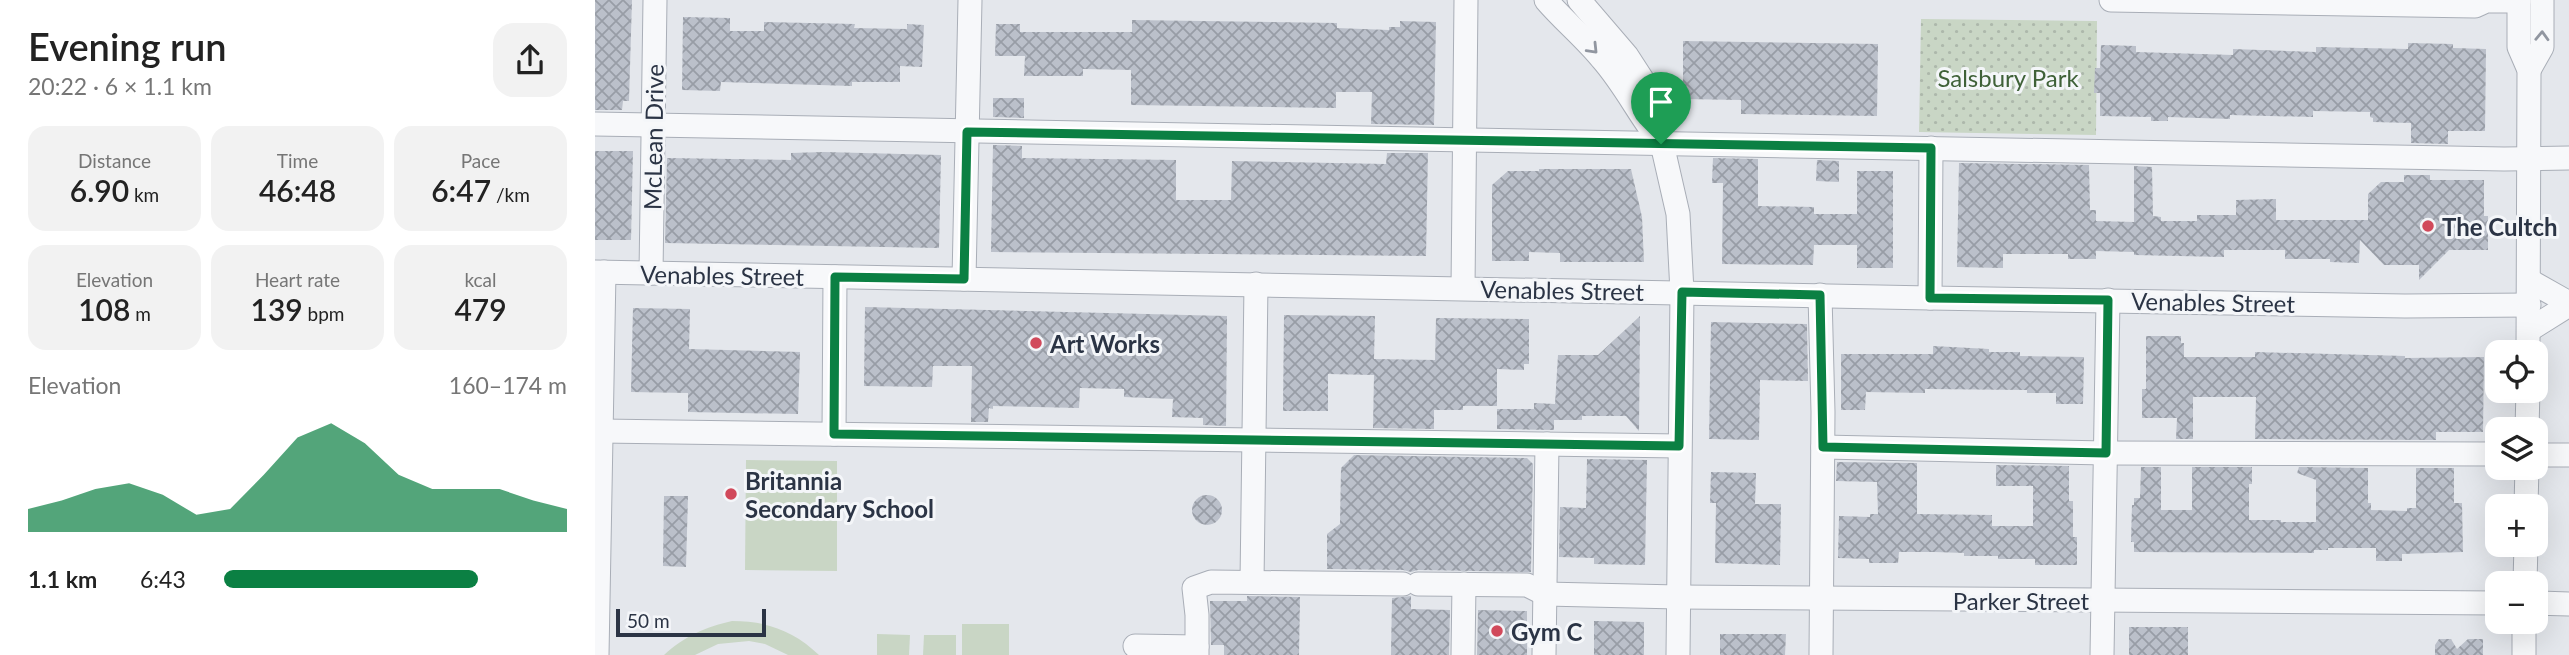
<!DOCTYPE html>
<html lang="en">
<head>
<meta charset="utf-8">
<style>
  :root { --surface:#fff; --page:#f2f2f2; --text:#222; --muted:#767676; --accent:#0b8043 }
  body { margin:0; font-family:Lato,sans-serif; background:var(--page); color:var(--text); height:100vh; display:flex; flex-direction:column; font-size:26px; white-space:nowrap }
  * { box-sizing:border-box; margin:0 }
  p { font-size:23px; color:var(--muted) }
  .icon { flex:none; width:38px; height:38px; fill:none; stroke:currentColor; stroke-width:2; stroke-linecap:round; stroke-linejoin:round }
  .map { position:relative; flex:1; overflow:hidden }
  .drawer { display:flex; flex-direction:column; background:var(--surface); width:595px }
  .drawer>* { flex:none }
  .fabs { position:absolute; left:1890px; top:340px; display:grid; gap:14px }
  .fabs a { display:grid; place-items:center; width:63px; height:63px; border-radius:14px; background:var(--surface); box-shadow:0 7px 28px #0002; font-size:35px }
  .scale { position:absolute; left:21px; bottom:18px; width:150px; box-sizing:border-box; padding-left:7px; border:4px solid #2b3445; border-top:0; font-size:19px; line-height:24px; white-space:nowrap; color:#2b3445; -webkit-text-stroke:5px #f4f6f9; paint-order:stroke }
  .pin { position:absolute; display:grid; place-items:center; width:60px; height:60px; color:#fff; margin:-72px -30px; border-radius:50% 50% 50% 0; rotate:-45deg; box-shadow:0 0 7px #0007 }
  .pin .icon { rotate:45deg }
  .round { display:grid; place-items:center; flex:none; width:74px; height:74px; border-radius:21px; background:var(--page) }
  .overview { display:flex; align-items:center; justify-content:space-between; height:119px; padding:0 28px }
  h1 { font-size:38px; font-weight:600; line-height:52px }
  .stats { display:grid; grid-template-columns:repeat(3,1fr); gap:10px; height:119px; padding:7px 28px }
  .stats div { display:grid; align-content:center; border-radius:18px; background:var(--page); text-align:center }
  .stats b { font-size:30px; font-weight:600 }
  .stats small { font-size:19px; font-weight:400 }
  .stats p { font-size:19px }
  .chart { height:196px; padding:14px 28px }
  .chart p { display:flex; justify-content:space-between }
  .chart svg { width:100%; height:126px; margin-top:7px; fill:var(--accent); opacity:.7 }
  ul { padding:0 28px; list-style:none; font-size:23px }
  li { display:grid; grid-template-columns:112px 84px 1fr; align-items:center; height:52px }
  li i { height:18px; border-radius:9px; background:var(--accent) }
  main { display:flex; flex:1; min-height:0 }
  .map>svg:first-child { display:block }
</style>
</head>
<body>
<main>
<section class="drawer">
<div class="overview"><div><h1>Evening run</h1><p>20:22 · 6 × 1.1 km</p></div><a class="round"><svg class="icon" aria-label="share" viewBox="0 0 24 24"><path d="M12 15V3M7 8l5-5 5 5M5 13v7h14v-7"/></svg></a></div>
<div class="stats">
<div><p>Distance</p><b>6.90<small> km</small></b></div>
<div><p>Time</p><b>46:48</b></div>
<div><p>Pace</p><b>6:47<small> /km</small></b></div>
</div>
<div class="stats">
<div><p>Elevation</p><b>108<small> m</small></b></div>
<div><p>Heart rate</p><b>139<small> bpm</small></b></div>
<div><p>kcal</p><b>479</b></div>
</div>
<div class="chart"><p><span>Elevation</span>160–174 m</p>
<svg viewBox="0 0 160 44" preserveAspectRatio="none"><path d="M0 44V36L10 33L20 29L30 27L40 31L50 38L60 36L70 24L80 11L90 6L100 13L110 24L120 29L130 29L140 29L150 33L160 36V44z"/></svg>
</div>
<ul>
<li><b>1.1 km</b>6:43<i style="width:74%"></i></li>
</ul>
</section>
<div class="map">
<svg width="1974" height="655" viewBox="0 0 1974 655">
  <defs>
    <pattern id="green-dots" width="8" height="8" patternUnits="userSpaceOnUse" patternTransform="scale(1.75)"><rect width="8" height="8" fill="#c9d6c5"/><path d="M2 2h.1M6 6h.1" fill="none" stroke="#adb8ab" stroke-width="1.8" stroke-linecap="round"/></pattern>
    <pattern id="building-cross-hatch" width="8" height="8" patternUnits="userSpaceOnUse" patternTransform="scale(1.75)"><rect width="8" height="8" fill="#bbc0ca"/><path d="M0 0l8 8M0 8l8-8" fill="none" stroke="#989da6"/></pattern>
  </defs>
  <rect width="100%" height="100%" fill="#e4e7ec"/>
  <!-- green -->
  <polygon fill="url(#green-dots)" points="1326,19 1502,21 1501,135 1324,132"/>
  <!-- pitch -->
  <g fill="#c9d6c5">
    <polygon points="151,460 242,461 242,571 150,570"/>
    <path d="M137 621C172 621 199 631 224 655H193L170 644 154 641 123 644 100 655H69C90 636 110 627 137 621Z"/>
    <rect x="367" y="624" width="47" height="31"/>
    <polygon points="282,634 315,635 314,655 282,655"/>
    <polygon points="329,635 361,635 361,655 328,655"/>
  </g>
  <!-- building -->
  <g fill="url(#building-cross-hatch)">
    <polygon points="0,0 37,0 34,101 28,101 27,110 0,110"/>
    <polygon points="88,17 135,18 135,31 169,31 169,22 260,24 259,28 312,29 312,24 329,25 327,67 305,66 305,82 257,82 257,86 126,82 125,91 87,90"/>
    <polygon points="537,20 742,23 742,28 794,30 794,27 805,27 805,21 841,22 839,125 776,124 777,92 741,92 741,108 536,105 536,70 488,69 488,76 429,76 430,56 400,56 401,24 425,24 425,32 537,32"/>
    <polygon points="1088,41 1283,44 1282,116 1146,114 1146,100 1088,99"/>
    <polygon points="1813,43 1858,44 1858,48 1891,49 1890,131 1853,131 1853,144 1816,143 1816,123 1778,122 1778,118 1775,117 1775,112 1718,111 1718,117 1635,115 1635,119 1573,117 1573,121 1556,121 1556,117 1505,116 1505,93 1499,93 1500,68 1505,68 1506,45 1541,46 1541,52 1638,55 1638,49 1721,52 1721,47 1813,49"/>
    <polygon points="398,98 429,98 429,118 398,117"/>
    <polygon points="398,145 427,146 427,158 581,160 581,200 636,200 637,161 791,164 792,153 833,153 831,256 396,252"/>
    <polygon points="0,151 38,151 36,240 0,240"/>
    <polygon points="229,152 346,155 344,248 70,243 72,158 196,160 196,153"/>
    <polygon points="1118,158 1163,159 1163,206 1219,207 1219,214 1262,214 1262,171 1298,171 1298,268 1262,268 1262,245 1219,245 1218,265 1127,264 1128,183 1117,183"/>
    <polygon points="1222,160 1244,161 1244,182 1221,181"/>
    <polygon points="1364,163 1494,165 1495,210 1501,210 1501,221 1539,222 1539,166 1557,167 1558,216 1566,217 1566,221 1602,221 1602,215 1641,215 1641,200 1681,199 1681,220 1773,220 1773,194 1786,182 1809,182 1809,175 1835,175 1835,180 1889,180 1889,216 1893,216 1893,250 1854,250 1824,280 1824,265 1789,265 1765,240 1764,263 1735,262 1735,259 1690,259 1690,250 1629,250 1629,257 1539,255 1539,252 1501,251 1501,259 1473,259 1473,254 1408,254 1408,268 1362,267"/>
    <polygon points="944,169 1036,169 1047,217 1049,262 965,262 965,253 934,252 934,261 897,261 897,185 913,171 944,171"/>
    <polygon points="270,307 632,316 631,426 608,425 608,418 577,417 578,399 529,397 529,389 485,388 484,408 398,406 398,409 394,408 393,422 376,422 377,366 338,366 337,387 269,386"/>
    <polygon points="38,308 95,309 94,349 205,352 203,414 93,412 93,393 36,392"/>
    <polygon points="689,315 780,316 779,359 840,360 841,318 934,319 934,364 929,364 929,370 902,369 902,406 868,406 868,410 839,410 839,429 778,428 779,375 733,374 733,411 688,411"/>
    <polygon points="1045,316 1044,431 1031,416 987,416 987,420 959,420 959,430 902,429 902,409 939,409 939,403 960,404 963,355 1003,355"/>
    <polygon points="1116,322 1212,324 1213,381 1165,380 1164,440 1114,439"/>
    <polygon points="1551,336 1586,336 1586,343 1589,343 1589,357 1660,357 1660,352 1810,356 1810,358 1889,357 1888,432 1841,432 1841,440 1660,439 1661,397 1598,397 1598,439 1581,439 1582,418 1547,418 1547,389 1551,389"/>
    <polygon points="1338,346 1394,349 1394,352 1425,352 1425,356 1489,357 1488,404 1461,404 1461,393 1432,393 1432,390 1330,389 1330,393 1271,392 1270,410 1246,410 1246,354 1338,354"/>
    <polygon points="759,455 932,458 938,464 936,572 823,570 816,572 808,570 732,569 732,534 745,524 746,468"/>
    <polygon points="992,459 1052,460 1050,565 999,564 999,558 964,557 965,507 991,508"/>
    <polygon points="1242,462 1322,463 1322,514 1397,515 1397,526 1438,526 1438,486 1401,486 1401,465 1474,466 1474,501 1478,501 1478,537 1482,537 1482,565 1440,565 1440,559 1403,559 1403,556 1369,556 1369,553 1339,552 1304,552 1303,563 1274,563 1274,559 1243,558 1244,516 1275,517 1275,514 1283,514 1282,482 1241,481"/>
    <polygon points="1546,467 1566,467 1566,510 1597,510 1597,467 1657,467 1657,484 1654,484 1654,520 1686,520 1686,522 1721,522 1721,480 1702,473 1704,467 1773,468 1773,503 1776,503 1776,510 1812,511 1812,508 1821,508 1821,468 1859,468 1859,503 1867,503 1868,552 1807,554 1807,561 1781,561 1781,548 1733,548 1733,550 1719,550 1719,553 1539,552 1539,542 1536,542 1537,505 1539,505 1539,498 1545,498"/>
    <polygon points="1116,472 1161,473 1160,504 1186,504 1185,565 1120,563 1121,503 1115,503"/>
    <circle cx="612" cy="510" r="15"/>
    <polygon points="69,496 93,496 91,567 68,566"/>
    <polygon points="652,596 705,597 704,655 629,655 629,645 616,645 615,601 652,601"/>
    <polygon points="816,596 816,609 855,610 854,655 796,655 797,598"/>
    <polygon points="883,610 932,611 932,655 882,655"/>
    <polygon points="999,621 1049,622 1049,655 999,655"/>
    <rect x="1534" y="627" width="59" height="28"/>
    <polygon points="1125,634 1191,634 1190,655 1125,655"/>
    <polygon points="1844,639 1856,639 1862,649 1873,639 1888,639 1888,655 1840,655 1840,645"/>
  </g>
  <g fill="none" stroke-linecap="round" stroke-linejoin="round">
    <defs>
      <g id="minor">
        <path d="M951 0C969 21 990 38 1007 59 1030 85 1045 117 1067 144"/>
        <polyline points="984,0 1032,56 1056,93 1065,114 1067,144 1083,214 1087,292 1083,655"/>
        <polyline points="1516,0 1880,6 1891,1 1924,1"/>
        <polyline points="1924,0 1924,47 1934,70 1933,352"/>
        <polyline points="1934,70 1947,47 1947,0"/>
        <polyline points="0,124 1909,159 1974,158"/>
        <polyline points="0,272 1335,298 1810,306 1934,305"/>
        <polyline points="56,273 60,0"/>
        <polyline points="369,279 375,0"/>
        <polyline points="1935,281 1974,303"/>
        <polyline points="868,288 871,0"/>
        <polyline points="1225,295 1228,412 1226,655"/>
        <polyline points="1335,298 1336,148"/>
        <polyline points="1934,330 1974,305"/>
        <polyline points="1932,429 1933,390"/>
        <polyline points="6,431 1084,446"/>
        <polyline points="239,434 240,277"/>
        <polyline points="1228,447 1511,453 1902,454"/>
        <polyline points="1941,455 1974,455"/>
        <polyline points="1931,506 1932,467"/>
        <polyline points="657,582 661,284"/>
        <polyline points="1930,583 1931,544"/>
        <polyline points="823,584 932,585 950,594 1083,597 1902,603"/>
        <polyline points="1941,603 1974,604"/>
        <polyline points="540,646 602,647"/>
        <polyline points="2,655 9,272"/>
        <polyline points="602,655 602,615 599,588 616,582 808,584"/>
        <polyline points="868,655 869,584"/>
        <polyline points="949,655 952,444"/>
        <polyline points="1507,655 1513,300"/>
        <polyline points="1929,655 1929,621"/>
      </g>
    </defs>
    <!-- minor casing -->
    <use href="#minor" stroke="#a9aeb7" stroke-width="25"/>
    <!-- minor -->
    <use href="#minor" stroke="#f7f8fa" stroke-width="23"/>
  </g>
  <!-- one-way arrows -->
  <defs><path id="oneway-chevron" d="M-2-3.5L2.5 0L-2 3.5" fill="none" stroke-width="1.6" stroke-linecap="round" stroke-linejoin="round" transform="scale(1.75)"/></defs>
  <g stroke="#9196a0">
    <use href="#oneway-chevron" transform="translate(1947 36) rotate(-88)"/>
    <use href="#oneway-chevron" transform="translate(998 49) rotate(46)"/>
  </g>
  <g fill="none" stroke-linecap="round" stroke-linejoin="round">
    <defs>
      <polygon id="route" points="372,132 1336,148 1335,298 1513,300 1511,453 1228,447 1225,295 1087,292 1084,446 239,434 240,277 369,279"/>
    </defs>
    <!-- route casing -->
    <use href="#route" stroke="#fff" stroke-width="14"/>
    <!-- route -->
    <use href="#route" stroke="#0b8043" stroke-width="9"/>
  </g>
  <!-- markers -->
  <g fill="#d1495b" stroke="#f4f6f9" stroke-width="2.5">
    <circle cx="1833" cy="226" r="7"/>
    <circle cx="441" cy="343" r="7"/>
    <circle cx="136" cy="494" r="7"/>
    <circle cx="902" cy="631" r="7"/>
  </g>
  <g text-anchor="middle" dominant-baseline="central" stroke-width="6" stroke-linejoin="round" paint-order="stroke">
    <!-- park labels -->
    <g font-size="24" fill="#3f6138" stroke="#f4f6f9">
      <text x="1413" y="77">Salsbury Park</text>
    </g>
    <!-- street labels -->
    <g font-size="24" fill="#2b3445" stroke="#f4f6f9">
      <text transform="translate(58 137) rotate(-89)">McLean Drive</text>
      <text transform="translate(127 275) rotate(1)">Venables Street</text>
      <text transform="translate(967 290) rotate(1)">Venables Street</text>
      <text transform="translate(1618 302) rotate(1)">Venables Street</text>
      <text x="1426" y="600">Parker Street</text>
    </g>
    <!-- poi labels -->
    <g font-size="24" font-weight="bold" fill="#2b3445" stroke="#f4f6f9" text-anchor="start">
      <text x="1847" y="226">The Cultch</text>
      <text x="455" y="343">Art Works</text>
      <text x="150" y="480">Britannia<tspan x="150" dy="28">Secondary School</tspan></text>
      <text x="916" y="631">Gym C</text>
    </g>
  </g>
</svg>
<div class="fabs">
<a><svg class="icon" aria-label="locate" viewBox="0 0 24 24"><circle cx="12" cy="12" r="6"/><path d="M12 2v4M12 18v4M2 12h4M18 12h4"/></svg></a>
<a><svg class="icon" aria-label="layers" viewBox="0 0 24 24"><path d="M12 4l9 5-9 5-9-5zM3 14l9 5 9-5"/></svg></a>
<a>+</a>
<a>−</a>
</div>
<div class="scale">50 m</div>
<div class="pin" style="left:1066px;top:144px;background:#1e9e55"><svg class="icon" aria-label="arrive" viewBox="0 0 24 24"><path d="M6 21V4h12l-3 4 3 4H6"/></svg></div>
</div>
</main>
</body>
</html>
